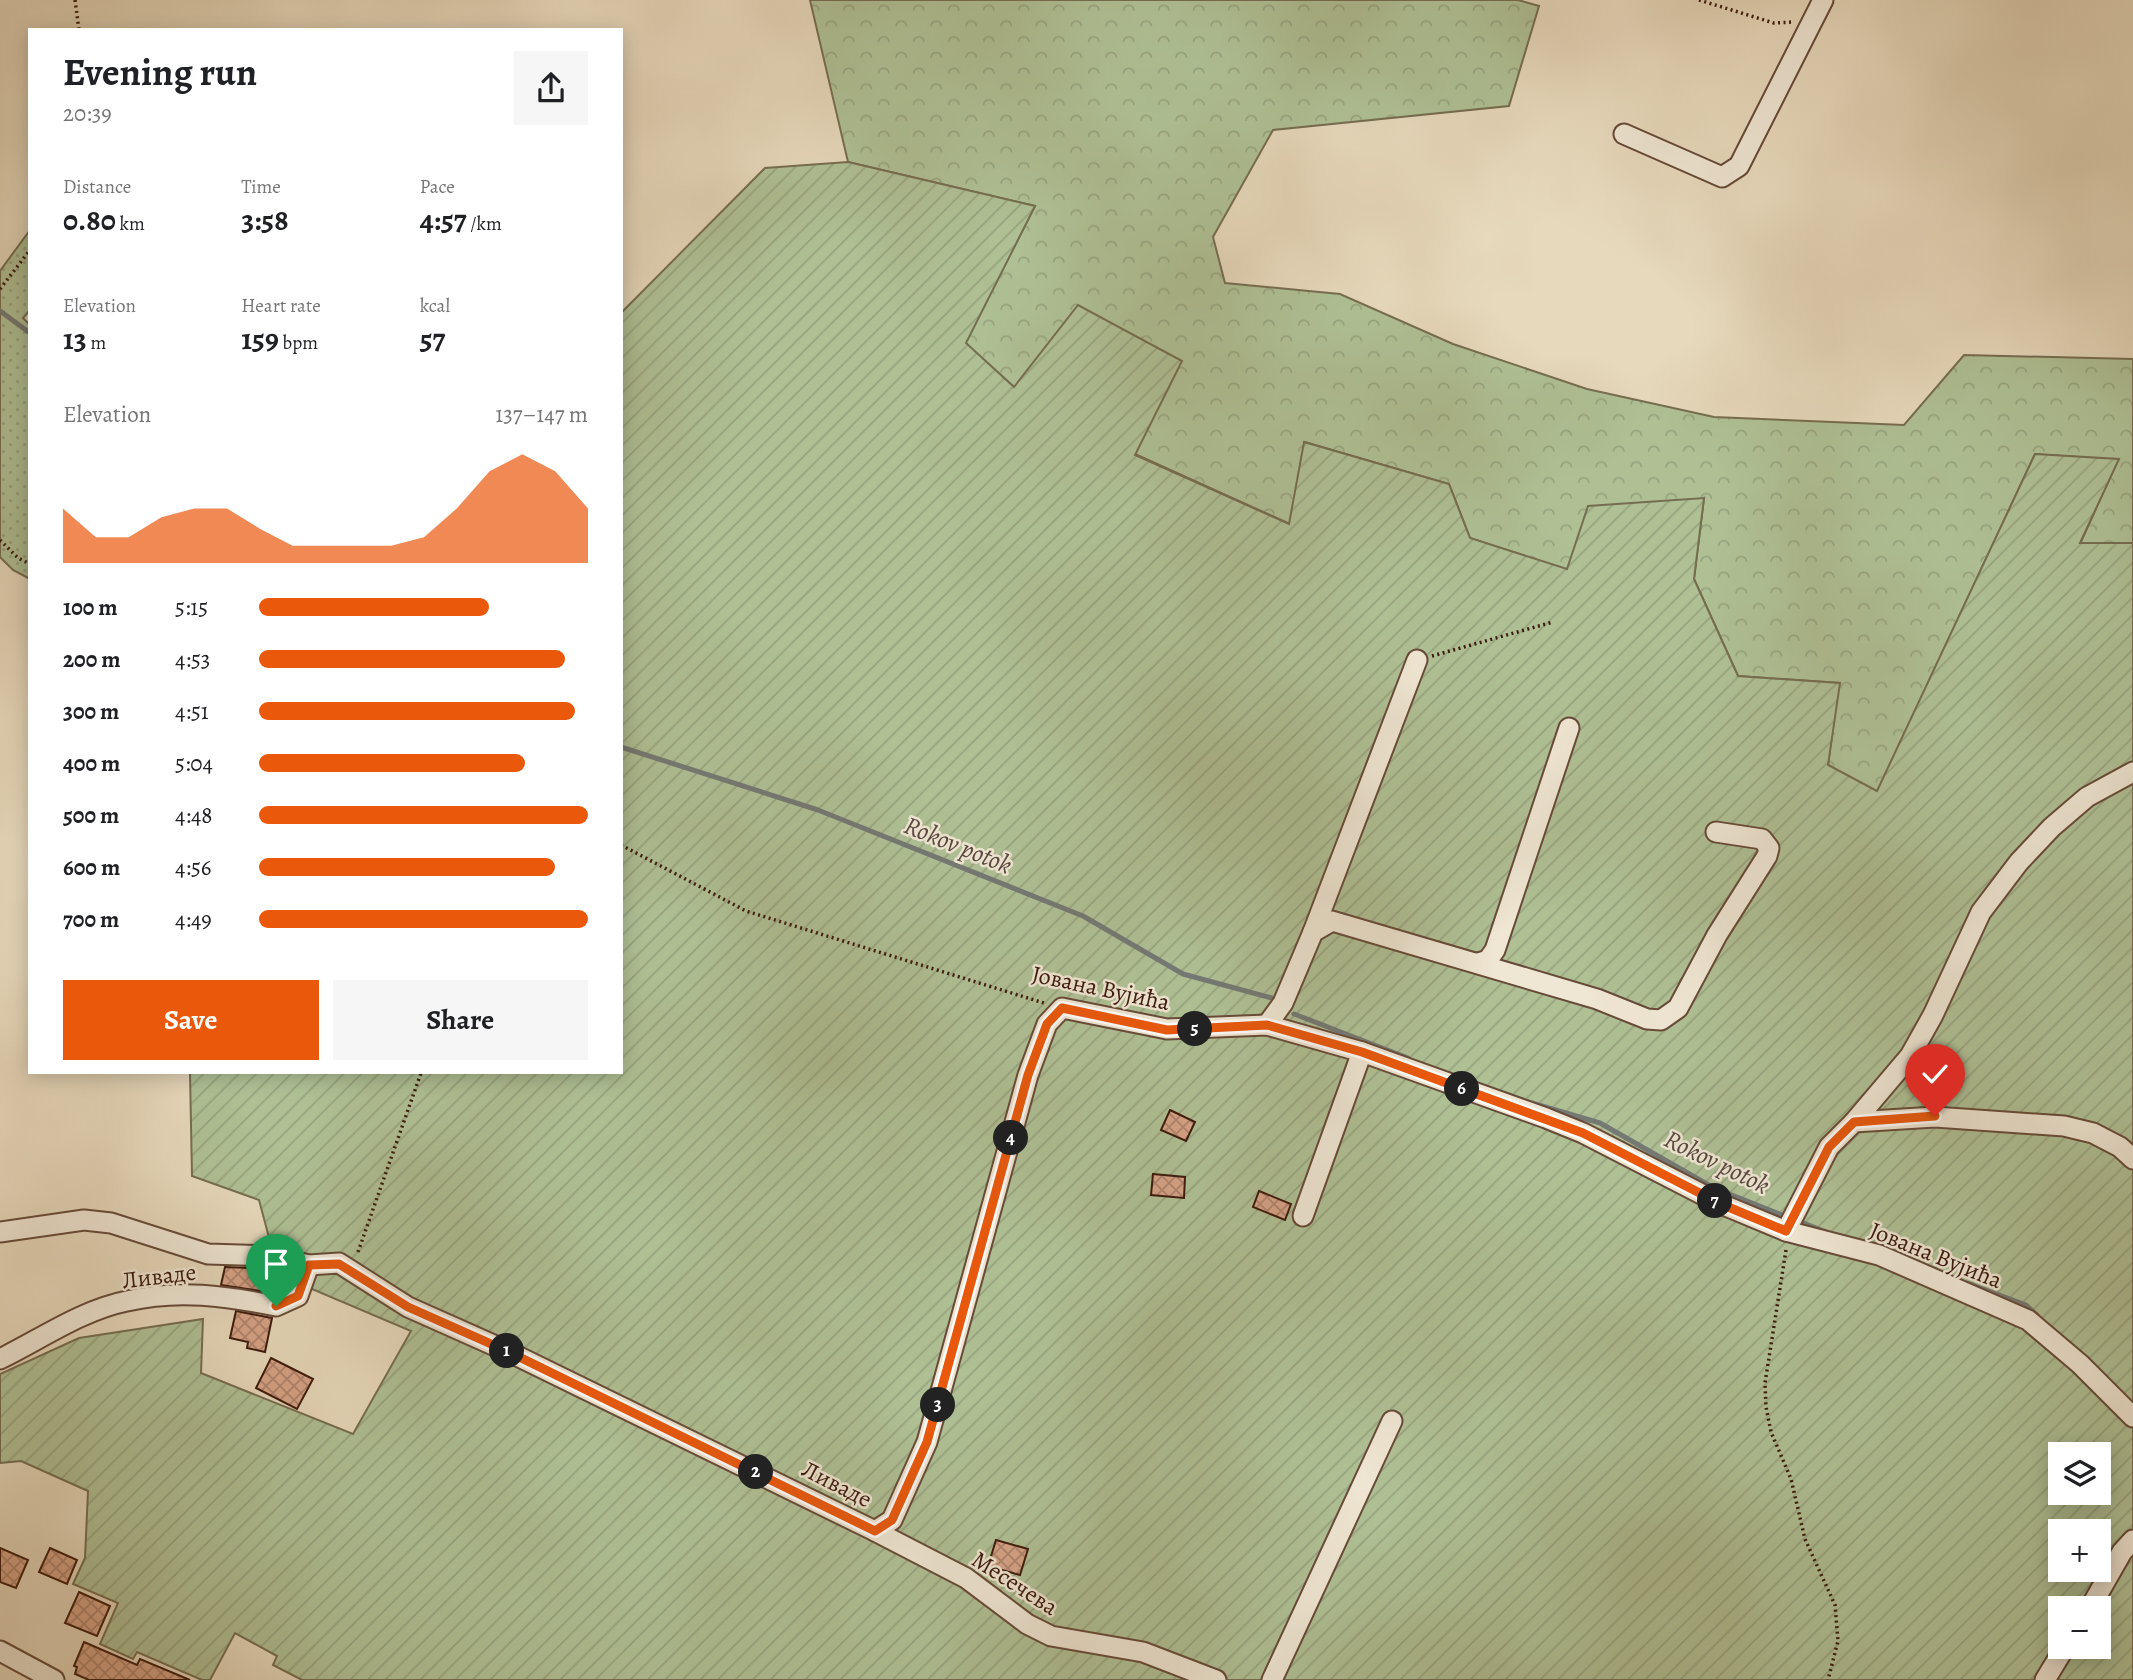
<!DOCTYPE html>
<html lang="en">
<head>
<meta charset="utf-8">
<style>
  :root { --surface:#fff; --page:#f6f6f6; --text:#202124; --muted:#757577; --accent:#ea580c }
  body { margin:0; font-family:Alegreya,serif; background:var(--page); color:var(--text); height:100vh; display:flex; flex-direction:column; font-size:26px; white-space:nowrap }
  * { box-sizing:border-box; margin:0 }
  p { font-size:23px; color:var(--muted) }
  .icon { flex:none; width:38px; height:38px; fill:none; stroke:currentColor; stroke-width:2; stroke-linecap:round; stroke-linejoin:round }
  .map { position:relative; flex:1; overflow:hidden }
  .side { position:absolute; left:28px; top:28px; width:595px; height:1046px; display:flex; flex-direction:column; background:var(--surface); border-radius:0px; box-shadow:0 4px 18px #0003 }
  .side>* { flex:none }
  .buttons { position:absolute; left:2048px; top:1442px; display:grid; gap:14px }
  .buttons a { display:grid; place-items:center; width:63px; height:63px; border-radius:0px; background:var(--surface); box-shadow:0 4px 18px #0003; font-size:35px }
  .pin { position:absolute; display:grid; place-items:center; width:60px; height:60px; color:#fff; margin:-72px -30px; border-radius:50% 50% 50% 0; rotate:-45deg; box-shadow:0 0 7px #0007 }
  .pin .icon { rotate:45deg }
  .km { position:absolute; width:35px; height:35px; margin:-18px; border-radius:50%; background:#222; color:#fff; font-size:19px; line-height:35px; text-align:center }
  .round { display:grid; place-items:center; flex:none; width:74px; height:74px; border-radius:0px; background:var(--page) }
  .head { display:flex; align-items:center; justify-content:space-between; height:119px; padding:0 35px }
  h1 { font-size:38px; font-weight:600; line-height:52px }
  .stats { display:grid; grid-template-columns:repeat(3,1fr); gap:10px; height:119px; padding:7px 35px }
  .stats div { display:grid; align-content:center }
  .stats b { font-size:30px; font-weight:600 }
  .stats small { font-size:19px; font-weight:400 }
  .stats p { font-size:19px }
  .chart { height:196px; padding:14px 35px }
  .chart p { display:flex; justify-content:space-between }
  .chart svg { width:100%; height:126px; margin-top:7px; fill:var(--accent); opacity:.7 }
  .primary-button { display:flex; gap:14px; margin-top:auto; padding:14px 35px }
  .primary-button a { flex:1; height:80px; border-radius:0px; background:var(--accent); color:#fff; font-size:28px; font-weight:600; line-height:80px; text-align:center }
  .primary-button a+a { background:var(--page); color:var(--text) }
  ul { padding:0 35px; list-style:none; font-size:23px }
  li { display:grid; grid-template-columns:112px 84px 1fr; align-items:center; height:52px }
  li i { height:18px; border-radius:9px; background:var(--accent) }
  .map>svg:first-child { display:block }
</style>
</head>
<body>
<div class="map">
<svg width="2133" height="1680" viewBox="0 0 2133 1680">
  <defs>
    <pattern id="grass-dots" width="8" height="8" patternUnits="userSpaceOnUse" patternTransform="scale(1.75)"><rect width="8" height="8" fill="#afc095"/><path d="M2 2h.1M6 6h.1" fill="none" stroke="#97a47f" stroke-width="1.8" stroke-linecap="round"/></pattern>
    <pattern id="forest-crowns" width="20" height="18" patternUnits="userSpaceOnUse" patternTransform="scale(1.75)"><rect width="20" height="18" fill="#afc095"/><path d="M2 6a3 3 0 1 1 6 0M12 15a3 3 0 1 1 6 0" fill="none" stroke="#97a47f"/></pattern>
    <pattern id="garden-furrows" width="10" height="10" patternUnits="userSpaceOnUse" patternTransform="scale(1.75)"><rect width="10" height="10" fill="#afc095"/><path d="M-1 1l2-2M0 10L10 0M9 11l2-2" fill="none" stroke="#97a47f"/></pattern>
    <pattern id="building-cross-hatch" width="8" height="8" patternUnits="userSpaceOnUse" patternTransform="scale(1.75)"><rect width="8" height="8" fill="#d7a387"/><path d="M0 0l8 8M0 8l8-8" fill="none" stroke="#b0846d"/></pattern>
  </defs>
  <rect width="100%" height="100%" fill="#e7d9bc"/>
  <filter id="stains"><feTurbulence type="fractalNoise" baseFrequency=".00286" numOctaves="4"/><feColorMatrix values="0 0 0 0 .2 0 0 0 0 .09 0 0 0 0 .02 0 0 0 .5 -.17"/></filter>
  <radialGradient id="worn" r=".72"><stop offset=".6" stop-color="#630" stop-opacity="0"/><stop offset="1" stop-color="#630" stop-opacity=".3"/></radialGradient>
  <!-- grass -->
  <polygon fill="url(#grass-dots)" stroke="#766d50" stroke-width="2" points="30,230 30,310 23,318 30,325 30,579 13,570 0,557 0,271"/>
  <!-- forest -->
  <polygon fill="url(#forest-crowns)" stroke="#766d50" stroke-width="2" points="810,0 1518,0 1539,6 1509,106 1273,130 1213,237 1225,283 1340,294 1453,344 1587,389 1714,417 1904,425 1964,355 2133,359 2133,543 2080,544 2118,460 2035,454 1877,792 1828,765 1839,683 1738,676 1694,579 1704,498 1567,570 1470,538 1449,484 1305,442 1290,524 1135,454 1014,387 965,343 1035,206 848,162"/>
  <!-- garden -->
  <path fill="url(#garden-furrows)" stroke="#766d50" stroke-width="2" fill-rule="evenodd" d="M848 162 1035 206 966 343 1014 387 1078 305 1182 361 1135 455 1289 524 1304 442 1449 484 1470 538 1567 569 1588 506 1704 498 1694 579 1738 676 1840 683 1828 765 1877 791 2035 454 2119 459 2080 543H2133V1680H302L273 1665 277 1656 235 1633 210 1680H202L137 1652 133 1659 100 1644 118 1603 73 1584 85 1558 88 1491 21 1461 0 1463V1374L79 1338 203 1319 201 1373 353 1434 411 1331 279 1275 259 1200 192 1176 190 1073H621V313L765 168ZM2060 1454H2098V1493H2060ZM2060 1531H2098V1570H2060ZM2060 1608H2098V1647H2060Z"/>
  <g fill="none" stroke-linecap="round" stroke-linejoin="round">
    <!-- stream -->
    <g stroke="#747974" stroke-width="5">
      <polyline points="0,311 30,333"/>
      <polyline points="621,747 818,810 1083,916 1183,974 1272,998"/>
      <polyline points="1294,1014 1408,1058"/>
      <polyline points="1522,1100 1600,1123 1714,1188 1787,1217"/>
      <polyline points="1796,1220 1826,1232"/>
      <polyline points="1967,1283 2026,1305 2037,1315"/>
    </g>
  </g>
  <!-- building -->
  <g fill="url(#building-cross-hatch)" stroke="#3c1a0c" stroke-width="2">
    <polygon points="1170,1110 1195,1122 1186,1141 1161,1130"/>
    <polygon points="1153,1174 1185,1177 1184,1198 1151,1195"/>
    <polygon points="1259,1191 1291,1204 1285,1220 1253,1207"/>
    <polygon points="225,1267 271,1269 267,1292 221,1285"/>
    <polygon points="236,1311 272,1318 265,1352 247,1348 248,1342 230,1338"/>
    <polygon points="271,1358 313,1379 297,1409 256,1388"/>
    <polygon points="996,1540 1028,1549 1020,1575 988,1566"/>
    <polygon points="0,1548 28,1560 16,1588 0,1582"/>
    <polygon points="50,1548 77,1560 67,1584 39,1572"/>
    <polygon points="79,1592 110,1606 97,1636 65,1623"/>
    <polygon points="84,1642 137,1665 140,1659 190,1680 89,1680 75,1674 77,1667 74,1666"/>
  </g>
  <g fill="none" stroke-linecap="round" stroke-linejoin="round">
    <defs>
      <g id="street">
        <polyline points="1624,134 1722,177 1739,166 1823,0"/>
        <polyline points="1313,932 1417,660"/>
        <polyline points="1478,963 1488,960 1495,950 1569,728"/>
        <polyline points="1267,1025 1283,1003 1313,932 1332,921 1597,999 1647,1019 1661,1020 1678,1008 1717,935 1767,856 1769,848 1762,839 1716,832"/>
        <polyline points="1854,1122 1910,1056 1933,1015 1981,912 2019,862 2052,827 2087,797 2133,772"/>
        <polyline points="1303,1216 1362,1052"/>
        <polyline points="1786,1231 1829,1147 1854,1122 1935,1117 2064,1126 2093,1133 2120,1147 2133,1159"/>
        <polyline points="0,1232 84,1220 111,1223 208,1254 269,1256 309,1265 339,1263 408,1307 509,1352 875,1531 892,1520 927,1442 1028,1075 1047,1024 1062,1008 1167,1029 1267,1025 1362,1052 1546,1118 1583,1133 1721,1204 1786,1231 1879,1255 2028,1320 2080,1364 2133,1417"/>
        <path d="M0 1359C41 1339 82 1310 127 1301 178 1289 226 1296 276 1306L298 1296 309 1265"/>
        <polyline points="875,1531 966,1578 1027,1624 1051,1636 1143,1652 1216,1680"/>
        <polyline points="2090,1608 2122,1552 2133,1540"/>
        <polyline points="0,1651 54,1680"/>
        <polyline points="1272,1680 1392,1421"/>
        <polyline points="2045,1680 2065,1647"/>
      </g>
    </defs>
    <!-- street casing -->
    <use href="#street" stroke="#674a38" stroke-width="23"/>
    <!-- path -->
    <g stroke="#3c1a0c" stroke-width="3.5" stroke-dasharray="2 3.5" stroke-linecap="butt">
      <polyline points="75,0 79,30"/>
      <polyline points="1699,0 1774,23 1793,22"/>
      <polyline points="0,289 30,250"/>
      <polyline points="0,540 18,558 30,564"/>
      <polyline points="1432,656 1553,622"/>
      <polyline points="621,845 746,911 1044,1003"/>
      <polyline points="1786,1250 1765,1383 1766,1407 1771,1432 1791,1479 1805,1539 1835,1605 1838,1641 1828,1680"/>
      <polyline points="358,1252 421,1073"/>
    </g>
    <!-- street -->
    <use href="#street" stroke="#efe6d3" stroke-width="19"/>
  </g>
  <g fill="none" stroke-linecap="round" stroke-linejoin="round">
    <defs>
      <polyline id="route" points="276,1306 298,1296 309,1265 339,1264 408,1307 509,1352 875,1531 892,1520 927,1442 1028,1075 1047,1024 1062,1008 1167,1030 1267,1025 1362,1052 1583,1133 1721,1204 1786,1231 1829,1147 1854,1122 1935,1116"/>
    </defs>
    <!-- route casing -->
    <use href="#route" stroke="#fff" stroke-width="14"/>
    <!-- route -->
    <use href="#route" stroke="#ea580c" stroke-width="9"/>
  </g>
  <g text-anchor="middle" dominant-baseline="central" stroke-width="5" stroke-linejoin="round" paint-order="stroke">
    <!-- street labels -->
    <g font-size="24" fill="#3c1a0c" stroke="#efe6d3">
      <text transform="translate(1101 988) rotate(12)">Јована Вујића</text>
      <text transform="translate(1936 1255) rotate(22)">Јована Вујића</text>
      <text transform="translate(159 1276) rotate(-7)">Ливаде</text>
      <text transform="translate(837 1484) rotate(27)">Ливаде</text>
      <text transform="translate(1015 1583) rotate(33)">Месечева</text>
    </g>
    <!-- water labels -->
    <g font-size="26" font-style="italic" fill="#584940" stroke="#efe6d3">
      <text transform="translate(958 845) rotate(22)">Rokov potok</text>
      <text transform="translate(1717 1162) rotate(26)">Rokov potok</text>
    </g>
  </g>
  <rect width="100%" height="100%" filter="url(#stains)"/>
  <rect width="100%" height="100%" fill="url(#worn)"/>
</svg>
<div class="buttons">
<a><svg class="icon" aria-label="layers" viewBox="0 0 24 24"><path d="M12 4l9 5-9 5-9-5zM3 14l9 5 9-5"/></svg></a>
<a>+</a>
<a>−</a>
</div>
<div class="pin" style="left:276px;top:1306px;background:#1e9e55"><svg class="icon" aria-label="arrive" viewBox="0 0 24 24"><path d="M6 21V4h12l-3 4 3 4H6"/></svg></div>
<div class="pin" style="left:1935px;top:1116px;background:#d93025"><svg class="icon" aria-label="check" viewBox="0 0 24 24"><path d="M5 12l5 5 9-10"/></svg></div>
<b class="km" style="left:507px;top:1351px">1</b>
<b class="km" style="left:756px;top:1472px">2</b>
<b class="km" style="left:938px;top:1405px">3</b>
<b class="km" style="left:1011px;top:1138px">4</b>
<b class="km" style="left:1195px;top:1029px">5</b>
<b class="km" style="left:1462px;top:1089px">6</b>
<b class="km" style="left:1715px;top:1201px">7</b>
<section class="side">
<div class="head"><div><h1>Evening run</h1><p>20:39</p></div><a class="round"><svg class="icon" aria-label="share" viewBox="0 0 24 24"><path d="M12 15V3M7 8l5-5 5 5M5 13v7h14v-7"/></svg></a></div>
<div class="stats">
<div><p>Distance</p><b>0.80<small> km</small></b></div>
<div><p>Time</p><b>3:58</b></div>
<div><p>Pace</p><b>4:57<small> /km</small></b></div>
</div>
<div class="stats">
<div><p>Elevation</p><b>13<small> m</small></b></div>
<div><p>Heart rate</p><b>159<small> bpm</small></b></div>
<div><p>kcal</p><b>57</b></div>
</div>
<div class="chart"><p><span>Elevation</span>137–147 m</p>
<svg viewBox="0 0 160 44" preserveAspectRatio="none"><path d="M0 44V25L10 35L20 35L30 28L40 25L50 25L60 32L70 38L80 38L90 38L100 38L110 35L120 25L130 12L140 6L150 12L160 25V44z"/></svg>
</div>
<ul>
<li><b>100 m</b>5:15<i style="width:70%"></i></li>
<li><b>200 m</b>4:53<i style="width:93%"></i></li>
<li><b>300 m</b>4:51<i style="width:96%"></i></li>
<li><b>400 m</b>5:04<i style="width:81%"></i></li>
<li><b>500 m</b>4:48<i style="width:100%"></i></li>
<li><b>600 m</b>4:56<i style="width:90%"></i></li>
<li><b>700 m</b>4:49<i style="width:100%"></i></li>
</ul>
<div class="primary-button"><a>Save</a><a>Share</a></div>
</section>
</div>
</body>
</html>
